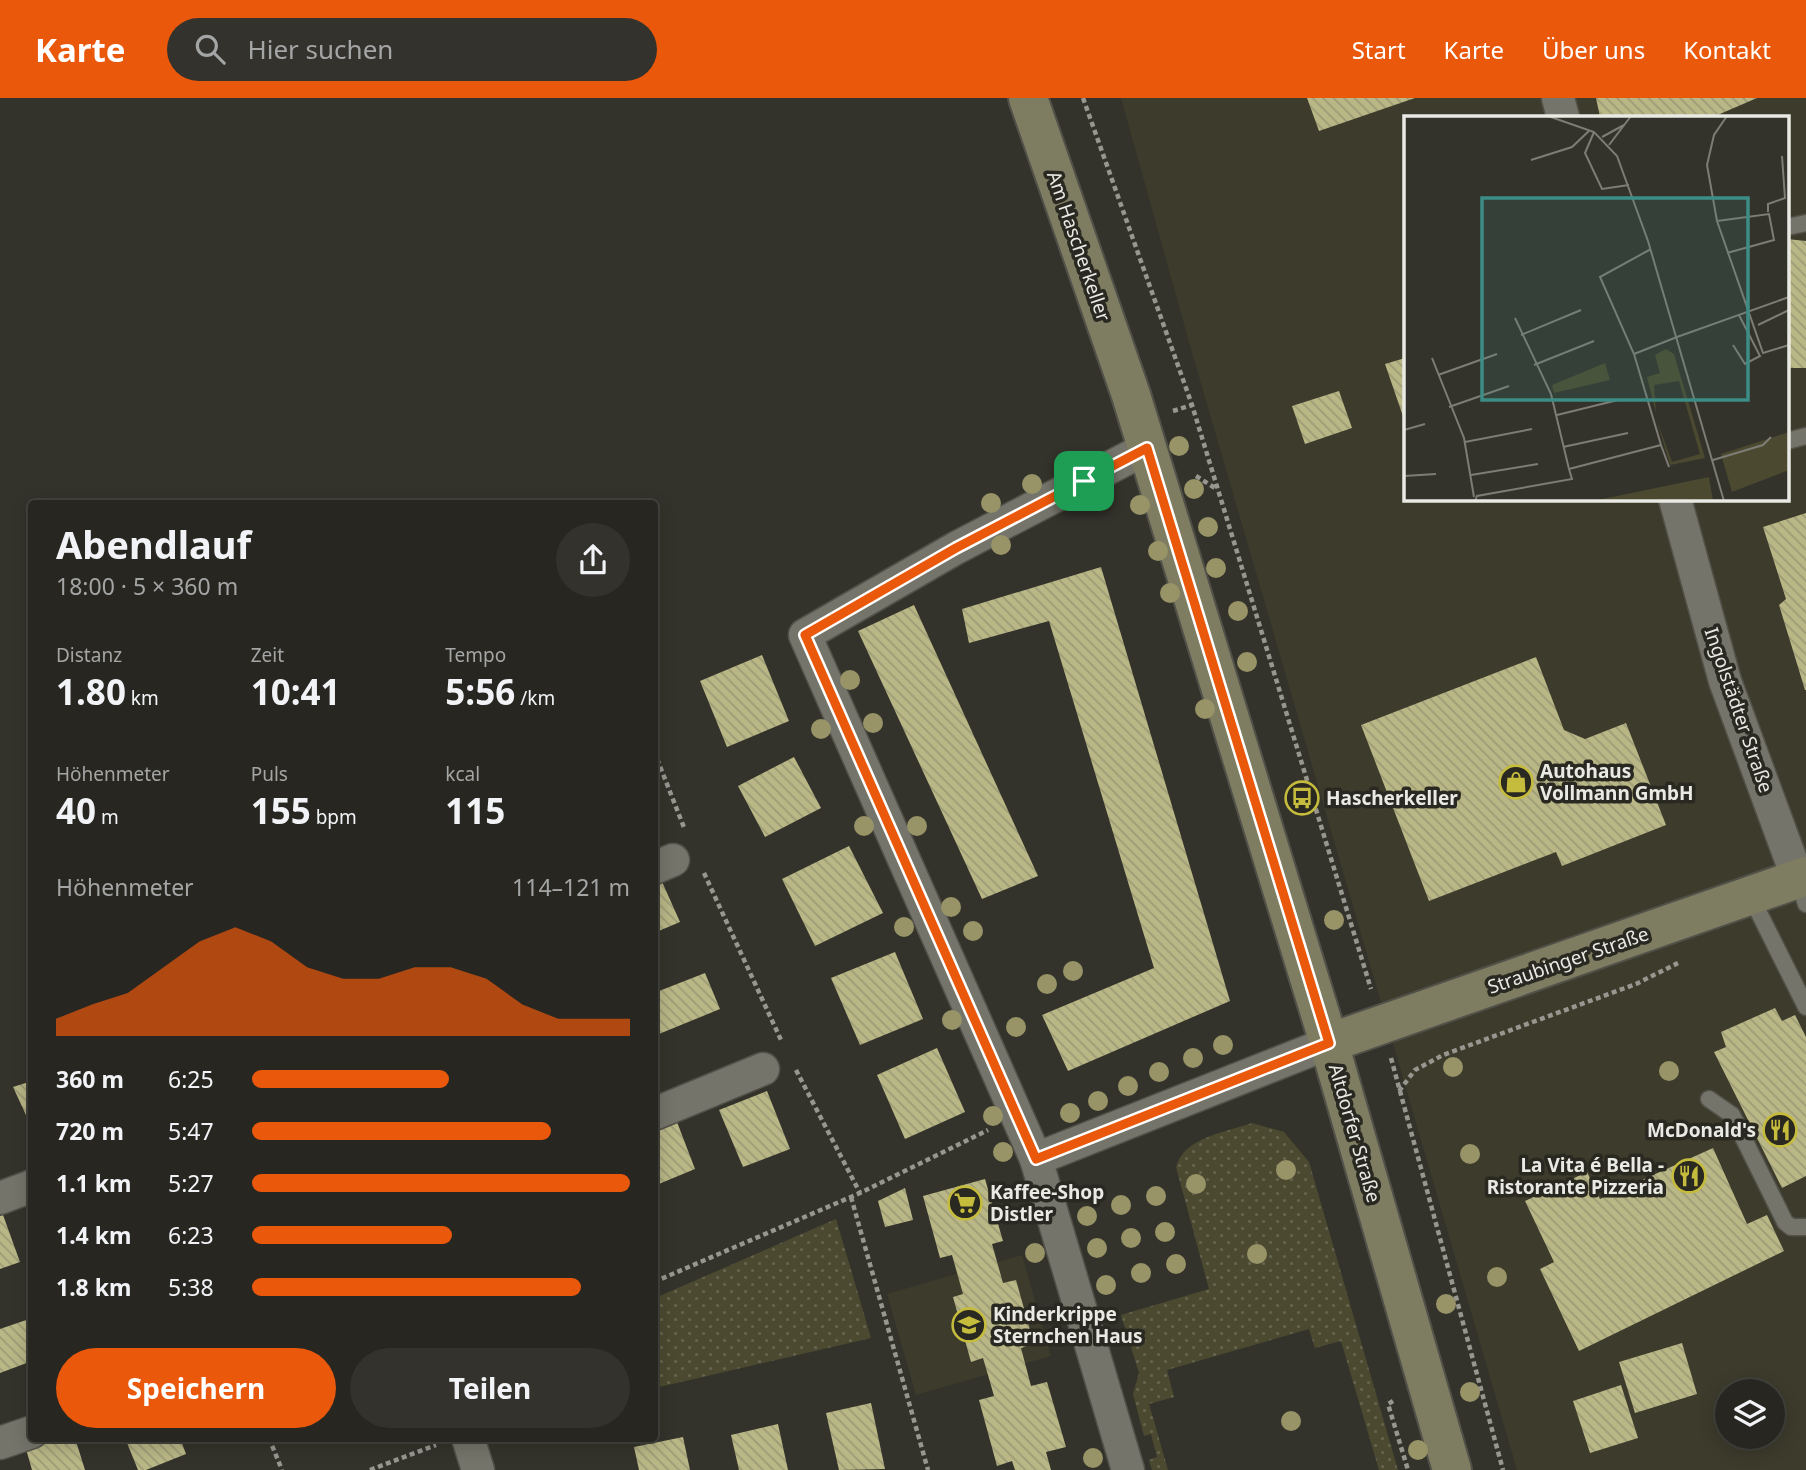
<!DOCTYPE html>
<html lang="de">
<head>
<meta charset="utf-8">
<style>
  :root { --surface:#272620; --page:#33322d; --text:#f1f3f6; --muted:#a4a5a5; --line:#43433e; --accent:#ea580c }
  body { margin:0; font-family:"Noto Sans",sans-serif; background:var(--page); color:var(--text); height:100vh; display:flex; flex-direction:column; font-size:26px; white-space:nowrap }
  * { box-sizing:border-box; margin:0 }
  p { font-size:23px; color:var(--muted) }
  .icon { flex:none; width:38px; height:38px; fill:none; stroke:currentColor; stroke-width:2; stroke-linecap:round; stroke-linejoin:round }
  .map { position:relative; flex:1; overflow:hidden }
  .sheet { position:absolute; left:28px; top:402px; width:630px; height:942px; display:flex; flex-direction:column; background:var(--surface); border-radius:7px; box-shadow:0 4px 18px #0003,0 0 0 2px var(--line) }
  .sheet>* { flex:none }
  .fabs { position:absolute; left:1715px; top:1281px; display:grid; gap:14px }
  .fabs a { display:grid; place-items:center; width:70px; height:70px; border-radius:50%; background:var(--surface); box-shadow:0 4px 18px #0003,0 0 0 2px var(--line); font-size:35px }
  .pin { position:absolute; display:grid; place-items:center; width:60px; height:60px; color:#fff; margin:-30px; border-radius:14px; box-shadow:0 4px 10px #0006 }
  .round { display:grid; place-items:center; flex:none; width:74px; height:74px; border-radius:37px; background:var(--page) }
  .overview { display:flex; align-items:center; justify-content:space-between; height:119px; padding:0 28px }
  h1 { font-size:38px; font-weight:700; line-height:52px }
  .stats { display:grid; grid-template-columns:repeat(3,1fr); gap:10px; height:119px; padding:7px 28px }
  .stats div { display:grid; align-content:center }
  .stats b { font-size:35px; font-weight:700 }
  .stats small { font-size:19px; font-weight:400 }
  .stats p { font-size:19px }
  .chart { height:196px; padding:14px 28px }
  .chart p { display:flex; justify-content:space-between }
  .chart svg { width:100%; height:126px; margin-top:7px; fill:var(--accent); opacity:.7 }
  .primary-button { display:flex; gap:14px; margin-top:auto; padding:14px 28px }
  .primary-button a { flex:1; height:80px; border-radius:42px; background:var(--accent); color:#fff; font-size:28px; font-weight:700; line-height:80px; text-align:center }
  .primary-button a+a { background:var(--page); color:var(--text) }
  ul { padding:0 28px; list-style:none; font-size:23px }
  li { display:grid; grid-template-columns:112px 84px 1fr; align-items:center; height:52px }
  li i { height:18px; border-radius:9px; background:var(--accent) }
  header { display:flex; align-items:center; gap:42px; box-sizing:border-box; height:98px; padding:0 35px; background:var(--accent); color:#fff }
  header strong { font-size:33px }
  nav { display:flex; gap:38px; margin-inline-start:auto; font-size:24px }
  .search { width:490px; height:63px; background:var(--page); display:flex; align-items:center; gap:18px; box-sizing:border-box; padding:0 24px; border-radius:38px; color:var(--muted); font-size:26px }
  .map>svg:first-child { display:block }
</style>
</head>
<body>
<header>
<strong>Karte</strong>
<div class="search"><svg class="icon" aria-label="search" viewBox="0 0 24 24"><circle cx="10" cy="10" r="6"/><path d="M15 15l6 6"/></svg>Hier suchen</div>
<nav><a>Start</a><a>Karte</a><a>Über uns</a><a>Kontakt</a></nav>
</header>
<div class="map">
<svg width="1806" height="1372" viewBox="0 0 1806 1372">
  <defs>
    <pattern id="grass-dots" width="8" height="8" patternUnits="userSpaceOnUse" patternTransform="scale(1.75)"><rect width="8" height="8" fill="#4b4a30"/><path d="M2 2h.1M6 6h.1" fill="none" stroke="#65644e" stroke-width="1.8" stroke-linecap="round"/></pattern>
    <pattern id="building-back-hatch" width="6" height="6" patternUnits="userSpaceOnUse" patternTransform="scale(1.75)"><rect width="6" height="6" fill="#b9b786"/><path d="M-1 5l2 2M0 0l6 6M5-1l2 2" fill="none" stroke="#9c9b76"/></pattern>
  </defs>
  <rect width="100%" height="100%" fill="#34332b"/>
  <!-- built -->
  <g fill="#3c3b2c" fill-rule="evenodd">
    <path d="M1121 0H1806V1372H1517L1191 251ZM1405 19H1787V401H1405ZM1727 1293H1773V1339H1727Z"/>
    <polygon points="1022,1157 1051,1258 916,1297 887,1196"/>
  </g>
  <!-- grass -->
  <g fill="url(#grass-dots)">
    <path d="M1252 1025 1284 1034 1309 1064 1398 1372H1379L1341 1243 1315 1250 1309 1231 1167 1272 1174 1299 1149 1306 1168 1372H1152L1149 1362 1157 1359 1151 1336 1144 1338 1133 1296 1139 1275 1121 1217 1209 1191 1176 1069C1184 1039 1227 1034 1252 1025Z"/>
    <polygon points="836,1121 871,1240 655,1290 655,1200"/>
  </g>
  <!-- building -->
  <g fill="url(#building-back-hatch)">
    <polygon points="1307,0 1415,0 1319,33"/>
    <polygon points="1596,0 1757,0 1713,19 1600,19"/>
    <polygon points="1787,141 1806,143 1806,270 1787,270"/>
    <polygon points="1405,260 1405,324 1385,266"/>
    <polygon points="1339,293 1352,330 1305,346 1292,308"/>
    <polygon points="1806,415 1806,592 1805,592 1779,507 1786,501 1763,429"/>
    <polygon points="1101,469 1230,903 1068,973 1042,917 1154,870 1049,523 969,545 962,511"/>
    <polygon points="914,507 1038,778 982,801 858,533"/>
    <polygon points="762,557 789,623 727,649 700,583"/>
    <polygon points="1536,559 1564,632 1585,641 1626,625 1666,727 1562,768 1556,754 1429,803 1361,627"/>
    <polygon points="794,659 821,710 765,739 738,688"/>
    <polygon points="849,748 883,815 815,848 782,781"/>
    <polygon points="659,777 680,824 654,835 654,779"/>
    <polygon points="895,854 923,921 860,947 831,880"/>
    <polygon points="705,875 720,911 659,936 654,926 654,895"/>
    <polygon points="1775,910 1782,923 1795,917 1806,939 1806,1078 1782,1090 1714,954 1726,949 1721,934"/>
    <polygon points="937,950 965,1014 905,1041 877,977"/>
    <polygon points="32,983 32,1030 13,989"/>
    <polygon points="767,993 790,1051 743,1069 719,1012"/>
    <polygon points="677,1024 695,1071 654,1088 654,1033"/>
    <polygon points="1713,1050 1747,1126 1767,1117 1784,1153 1579,1253 1540,1171 1554,1164 1525,1103 1587,1074 1600,1101"/>
    <polygon points="985,1081 1003,1143 992,1146 1003,1185 1016,1182 1034,1246 1021,1250 1031,1288 1047,1284 1066,1349 1046,1354 1051,1372 1015,1372 1012,1363 997,1368 979,1302 994,1298 988,1277 983,1260 971,1264 953,1199 963,1196 952,1157 940,1160 923,1098"/>
    <polygon points="905,1090 913,1122 885,1129 878,1103"/>
    <polygon points="3,1117 20,1164 0,1171 0,1118"/>
    <polygon points="32,1220 32,1263 0,1275 0,1231"/>
    <polygon points="1682,1245 1697,1296 1635,1315 1619,1264"/>
    <polygon points="1621,1287 1638,1340 1590,1355 1573,1303"/>
    <polygon points="871,1305 885,1371 839,1372 826,1315"/>
    <polygon points="778,1326 788,1372 739,1372 731,1337"/>
    <polygon points="683,1339 690,1372 639,1372 634,1349"/>
    <polygon points="59,1340 75,1340 85,1372 32,1372 26,1351"/>
    <polygon points="125,1340 180,1340 186,1356 146,1372 138,1372"/>
  </g>
  <g fill="none" stroke-linecap="round" stroke-linejoin="round">
    <defs>
      <g id="service">
        <polyline points="1787,129 1806,125"/>
        <polyline points="1787,343 1806,338"/>
        <polyline points="1798,781 1806,806"/>
        <polyline points="1750,797 1806,909"/>
        <polyline points="1709,1001 1732,1017 1785,1124 1791,1129 1806,1129"/>
      </g>
      <g id="minor">
        <polyline points="1558,0 1563,19"/>
        <polyline points="1675,401 1725,583 1798,781"/>
        <polyline points="654,770 673,762"/>
        <polyline points="654,1016 763,971"/>
        <polyline points="1036,1061 1329,945"/>
        <polyline points="0,1100 32,1088"/>
        <polyline points="468,1340 478,1372"/>
        <polyline points="0,1345 32,1334"/>
        <polyline points="1128,1372 1036,1061 805,537 956,450 1147,350"/>
      </g>
      <g id="secondary">
        <polyline points="1028,0 1131,297 1329,945 1452,1372"/>
        <polyline points="1329,945 1806,778"/>
      </g>
    </defs>
    <!-- service casing -->
    <use href="#service" stroke="#525149" stroke-width="19"/>
    <!-- minor casing -->
    <use href="#minor" stroke="#525149" stroke-width="35"/>
    <!-- secondary casing -->
    <use href="#secondary" stroke="#525149" stroke-width="42"/>
    <!-- path -->
    <g stroke="#979790" stroke-width="4.5" stroke-dasharray="5 3.5" stroke-linecap="butt">
      <polyline points="1083,0 1192,307 1371,891"/>
      <polyline points="1173,313 1192,307"/>
      <polyline points="1196,378 1215,390"/>
      <polyline points="654,653 685,732"/>
      <polyline points="704,775 781,942"/>
      <polyline points="1391,960 1503,1372"/>
      <polyline points="796,972 860,1095"/>
      <polyline points="1399,993 1415,972 1443,957 1636,886 1678,865"/>
      <polyline points="851,1099 928,1372"/>
      <polyline points="654,1184 860,1095 988,1032"/>
      <polyline points="1393,1303 1388,1306 1408,1372"/>
      <polyline points="269,1340 282,1372"/>
      <polyline points="370,1372 436,1347"/>
    </g>
    <!-- service -->
    <use href="#service" stroke="#75746a" stroke-width="16"/>
    <!-- minor -->
    <use href="#minor" stroke="#75746a" stroke-width="32"/>
    <!-- secondary -->
    <use href="#secondary" stroke="#7e7c61" stroke-width="38"/>
  </g>
  <!-- trees -->
  <g fill="#989468">
    <circle cx="1179" cy="348" r="10"/>
    <circle cx="1065" cy="367" r="10"/>
    <circle cx="1032" cy="386" r="10"/>
    <circle cx="1194" cy="391" r="10"/>
    <circle cx="991" cy="405" r="10"/>
    <circle cx="1140" cy="407" r="10"/>
    <circle cx="1208" cy="429" r="10"/>
    <circle cx="1001" cy="447" r="10"/>
    <circle cx="1158" cy="453" r="10"/>
    <circle cx="1216" cy="470" r="10"/>
    <circle cx="1170" cy="495" r="10"/>
    <circle cx="1238" cy="513" r="10"/>
    <circle cx="1247" cy="564" r="10"/>
    <circle cx="850" cy="582" r="10"/>
    <circle cx="1205" cy="611" r="10"/>
    <circle cx="873" cy="625" r="10"/>
    <circle cx="821" cy="631" r="10"/>
    <circle cx="864" cy="728" r="10"/>
    <circle cx="917" cy="728" r="10"/>
    <circle cx="951" cy="809" r="10"/>
    <circle cx="1334" cy="822" r="10"/>
    <circle cx="904" cy="829" r="10"/>
    <circle cx="973" cy="833" r="10"/>
    <circle cx="1073" cy="873" r="10"/>
    <circle cx="1047" cy="886" r="10"/>
    <circle cx="952" cy="922" r="10"/>
    <circle cx="1016" cy="929" r="10"/>
    <circle cx="1223" cy="947" r="10"/>
    <circle cx="1193" cy="960" r="10"/>
    <circle cx="1453" cy="969" r="10"/>
    <circle cx="1669" cy="973" r="10"/>
    <circle cx="1159" cy="974" r="10"/>
    <circle cx="1128" cy="988" r="10"/>
    <circle cx="1098" cy="1003" r="10"/>
    <circle cx="1070" cy="1015" r="10"/>
    <circle cx="993" cy="1018" r="10"/>
    <circle cx="1003" cy="1054" r="10"/>
    <circle cx="1470" cy="1056" r="10"/>
    <circle cx="1286" cy="1072" r="10"/>
    <circle cx="1196" cy="1086" r="10"/>
    <circle cx="1156" cy="1098" r="10"/>
    <circle cx="1121" cy="1107" r="10"/>
    <circle cx="1087" cy="1118" r="10"/>
    <circle cx="1165" cy="1134" r="10"/>
    <circle cx="1131" cy="1140" r="10"/>
    <circle cx="1097" cy="1150" r="10"/>
    <circle cx="1035" cy="1155" r="10"/>
    <circle cx="1257" cy="1156" r="10"/>
    <circle cx="1176" cy="1166" r="10"/>
    <circle cx="1141" cy="1175" r="10"/>
    <circle cx="1497" cy="1179" r="10"/>
    <circle cx="1106" cy="1187" r="10"/>
    <circle cx="1446" cy="1206" r="10"/>
    <circle cx="1470" cy="1294" r="10"/>
    <circle cx="1291" cy="1323" r="10"/>
    <circle cx="1418" cy="1352" r="10"/>
    <circle cx="1093" cy="1360" r="10"/>
  </g>
  <g fill="none" stroke-linecap="round" stroke-linejoin="round">
    <defs>
      <polygon id="route" points="1147,350 1329,945 1036,1061 805,537 956,450"/>
    </defs>
    <!-- route casing -->
    <use href="#route" stroke="#fff" stroke-width="14"/>
    <!-- route -->
    <use href="#route" stroke="#ea580c" stroke-width="9"/>
  </g>
  <!-- icons -->
  <defs>
    <symbol id="shop-ring" viewBox="-11 -11 22 22"><circle r="9.5" fill="#2a2921" stroke="#c5bc3d" stroke-width="1.5"/><path d="M-5-2.5h2.3a2.7 3.5 0 0 1 5.4 0H5L5.5 6h-11ZM-1.5-2.5h3a1.5 2.3 0 0 0-3 0Z" fill="#c5bc3d"/></symbol>
    <symbol id="bus-ring" viewBox="-11 -11 22 22"><circle r="9.5" fill="#2a2921" stroke="#c5bc3d" stroke-width="1.5"/><path d="M-5-6H5V4H4V6H2V4H-2V6H-4V4H-5ZM-3.5-4V0h7V-4ZM-3.5 1.2v1.5H-2V1.2ZM2 1.2v1.5H3.5V1.2Z" fill="#c5bc3d"/></symbol>
    <symbol id="restaurant-ring" viewBox="-11 -11 22 22"><circle r="9.5" fill="#2a2921" stroke="#c5bc3d" stroke-width="1.5"/><path d="M-5-6h1v4h1v-4h1v4h1v-4h1v5L-1.5 .5V6h-2V.5L-5-1ZM5-6V6H3V1.5H1.5Q1.5-4 5-6Z" fill="#c5bc3d"/></symbol>
    <symbol id="supermarket-ring" viewBox="-11 -11 22 22"><circle r="9.5" fill="#2a2921" stroke="#c5bc3d" stroke-width="1.5"/><path d="M-6-5.5h2.5l.6 2H6L4.5 2H-2.5L-4.4-4H-6ZM-1.5 3.2a1.3 1.3 0 1 0 .1 0ZM3 3.2a1.3 1.3 0 1 0 .1 0Z" fill="#c5bc3d"/></symbol>
    <symbol id="school-ring" viewBox="-11 -11 22 22"><circle r="9.5" fill="#2a2921" stroke="#c5bc3d" stroke-width="1.5"/><path d="M0-5L7-2L0 1L-7-2ZM-4 1L0 2.5L4 1V4Q0 6-4 4Z" fill="#c5bc3d"/></symbol>
  </defs>
  <g fill-rule="evenodd">
    <use href="#shop-ring" x="1497" y="665" width="38" height="38"/>
    <use href="#bus-ring" x="1283" y="681" width="38" height="38"/>
    <use href="#restaurant-ring" x="1761" y="1013" width="38" height="38"/>
    <use href="#restaurant-ring" x="1670" y="1059" width="38" height="38"/>
    <use href="#supermarket-ring" x="946" y="1086" width="38" height="38"/>
    <use href="#school-ring" x="950" y="1208" width="38" height="38"/>
  </g>
  <g text-anchor="middle" dominant-baseline="central" stroke-width="7" stroke-linejoin="round" paint-order="stroke">
    <!-- street labels -->
    <g font-size="19" fill="#eaeae4" stroke="#2a2921">
      <text transform="translate(1079 148) rotate(71)">Am Hascherkeller</text>
      <text transform="translate(1739 612) rotate(71)">Ingolstädter Straße</text>
      <text transform="translate(1568 862) rotate(-19)">Straubinger Straße</text>
      <text transform="translate(1355 1035) rotate(74)">Altdorfer Straße</text>
    </g>
    <!-- poi labels -->
    <g font-size="19" font-weight="bold" fill="#eaeae4" stroke="#2a2921" text-anchor="start">
      <text x="1540" y="673">Autohaus<tspan x="1540" dy="22">Vollmann GmbH</tspan></text>
      <text x="1326" y="700">Hascherkeller</text>
      <text x="1756" y="1032" text-anchor="end">McDonald's</text>
      <text x="1664" y="1067" text-anchor="end">La Vita é Bella -<tspan x="1664" dy="22">Ristorante Pizzeria</tspan></text>
      <text x="990" y="1094">Kaffee-Shop<tspan x="990" dy="22">Distler</tspan></text>
      <text x="993" y="1216">Kinderkrippe<tspan x="993" dy="22">Sternchen Haus</tspan></text>
    </g>
  </g>
  <!-- overview -->
  <g transform="translate(1404 18)">
    <rect width="385" height="385" fill="#34332b"/>
    <path d="M262 233 270 238 301 342 266 349 253 305 268 346 296 338 275 265 250 269 252 297 243 261 256 257 251 239ZM201 247 206 264 150 277 148 269ZM385 316V354L328 376 317 338ZM305 361 309 385H189Z" fill="#4b4a30"/>
    <path fill="none" stroke="#7d7c75" stroke-width="2" d="M144 0 190 16 213 40 244 125 320 385M323 0 310 19 303 49 313 105 359 237 385 229M190 16 181 37 198 73 225 69M198 21 220 9M205 29 227 0M127 44 168 31 186 14M364 96V88L381 82 378 40M313 105 365 98 370 124 323 137M111 202 147 278 165 353M354 209 385 194M117 219 177 194M273 221 385 181M329 229 341 248 356 240 335 199M230 238 273 221M28 242 60 322 70 381M130 249 190 225M34 259 93 238M45 291 105 270M153 299 214 284M0 314 21 308M61 326 128 313M257 329 265 351M159 331 224 317M309 344 359 329 367 321M67 359 134 348M0 360 32 358M71 385 73 380 168 363 165 353 257 329 230 238 196 161 247 133"/>
    <path fill="#3b8d86" fill-opacity="0.15" stroke="#3b8d86" stroke-width="3.5" d="M78 82H344V284H78Z"/>
    <rect width="385" height="385" fill="none" stroke="#eaeae4" stroke-width="3.5"/>
  </g>
</svg>
<div class="fabs">
<a><svg class="icon" aria-label="layers" viewBox="0 0 24 24"><path d="M12 4l9 5-9 5-9-5zM3 14l9 5 9-5"/></svg></a>
</div>
<div class="pin" style="left:1084px;top:383px;background:#1e9e55"><svg class="icon" aria-label="arrive" viewBox="0 0 24 24"><path d="M6 21V4h12l-3 4 3 4H6"/></svg></div>
<section class="sheet">
<div class="overview"><div><h1>Abendlauf</h1><p>18:00 · 5 × 360 m</p></div><a class="round"><svg class="icon" aria-label="share" viewBox="0 0 24 24"><path d="M12 15V3M7 8l5-5 5 5M5 13v7h14v-7"/></svg></a></div>
<div class="stats">
<div><p>Distanz</p><b>1.80<small> km</small></b></div>
<div><p>Zeit</p><b>10:41</b></div>
<div><p>Tempo</p><b>5:56<small> /km</small></b></div>
</div>
<div class="stats">
<div><p>Höhenmeter</p><b>40<small> m</small></b></div>
<div><p>Puls</p><b>155<small> bpm</small></b></div>
<div><p>kcal</p><b>115</b></div>
</div>
<div class="chart"><p><span>Höhenmeter</span>114–121 m</p>
<svg viewBox="0 0 160 44" preserveAspectRatio="none"><path d="M0 44V38L10 33L20 29L30 20L40 11L50 6L60 11L70 20L80 24L90 24L100 20L110 20L120 24L130 33L140 38L150 38L160 38V44z"/></svg>
</div>
<ul>
<li><b>360 m</b>6:25<i style="width:52%"></i></li>
<li><b>720 m</b>5:47<i style="width:79%"></i></li>
<li><b>1.1 km</b>5:27<i style="width:100%"></i></li>
<li><b>1.4 km</b>6:23<i style="width:53%"></i></li>
<li><b>1.8 km</b>5:38<i style="width:87%"></i></li>
</ul>
<div class="primary-button"><a>Speichern</a><a>Teilen</a></div>
</section>
</div>
</body>
</html>
